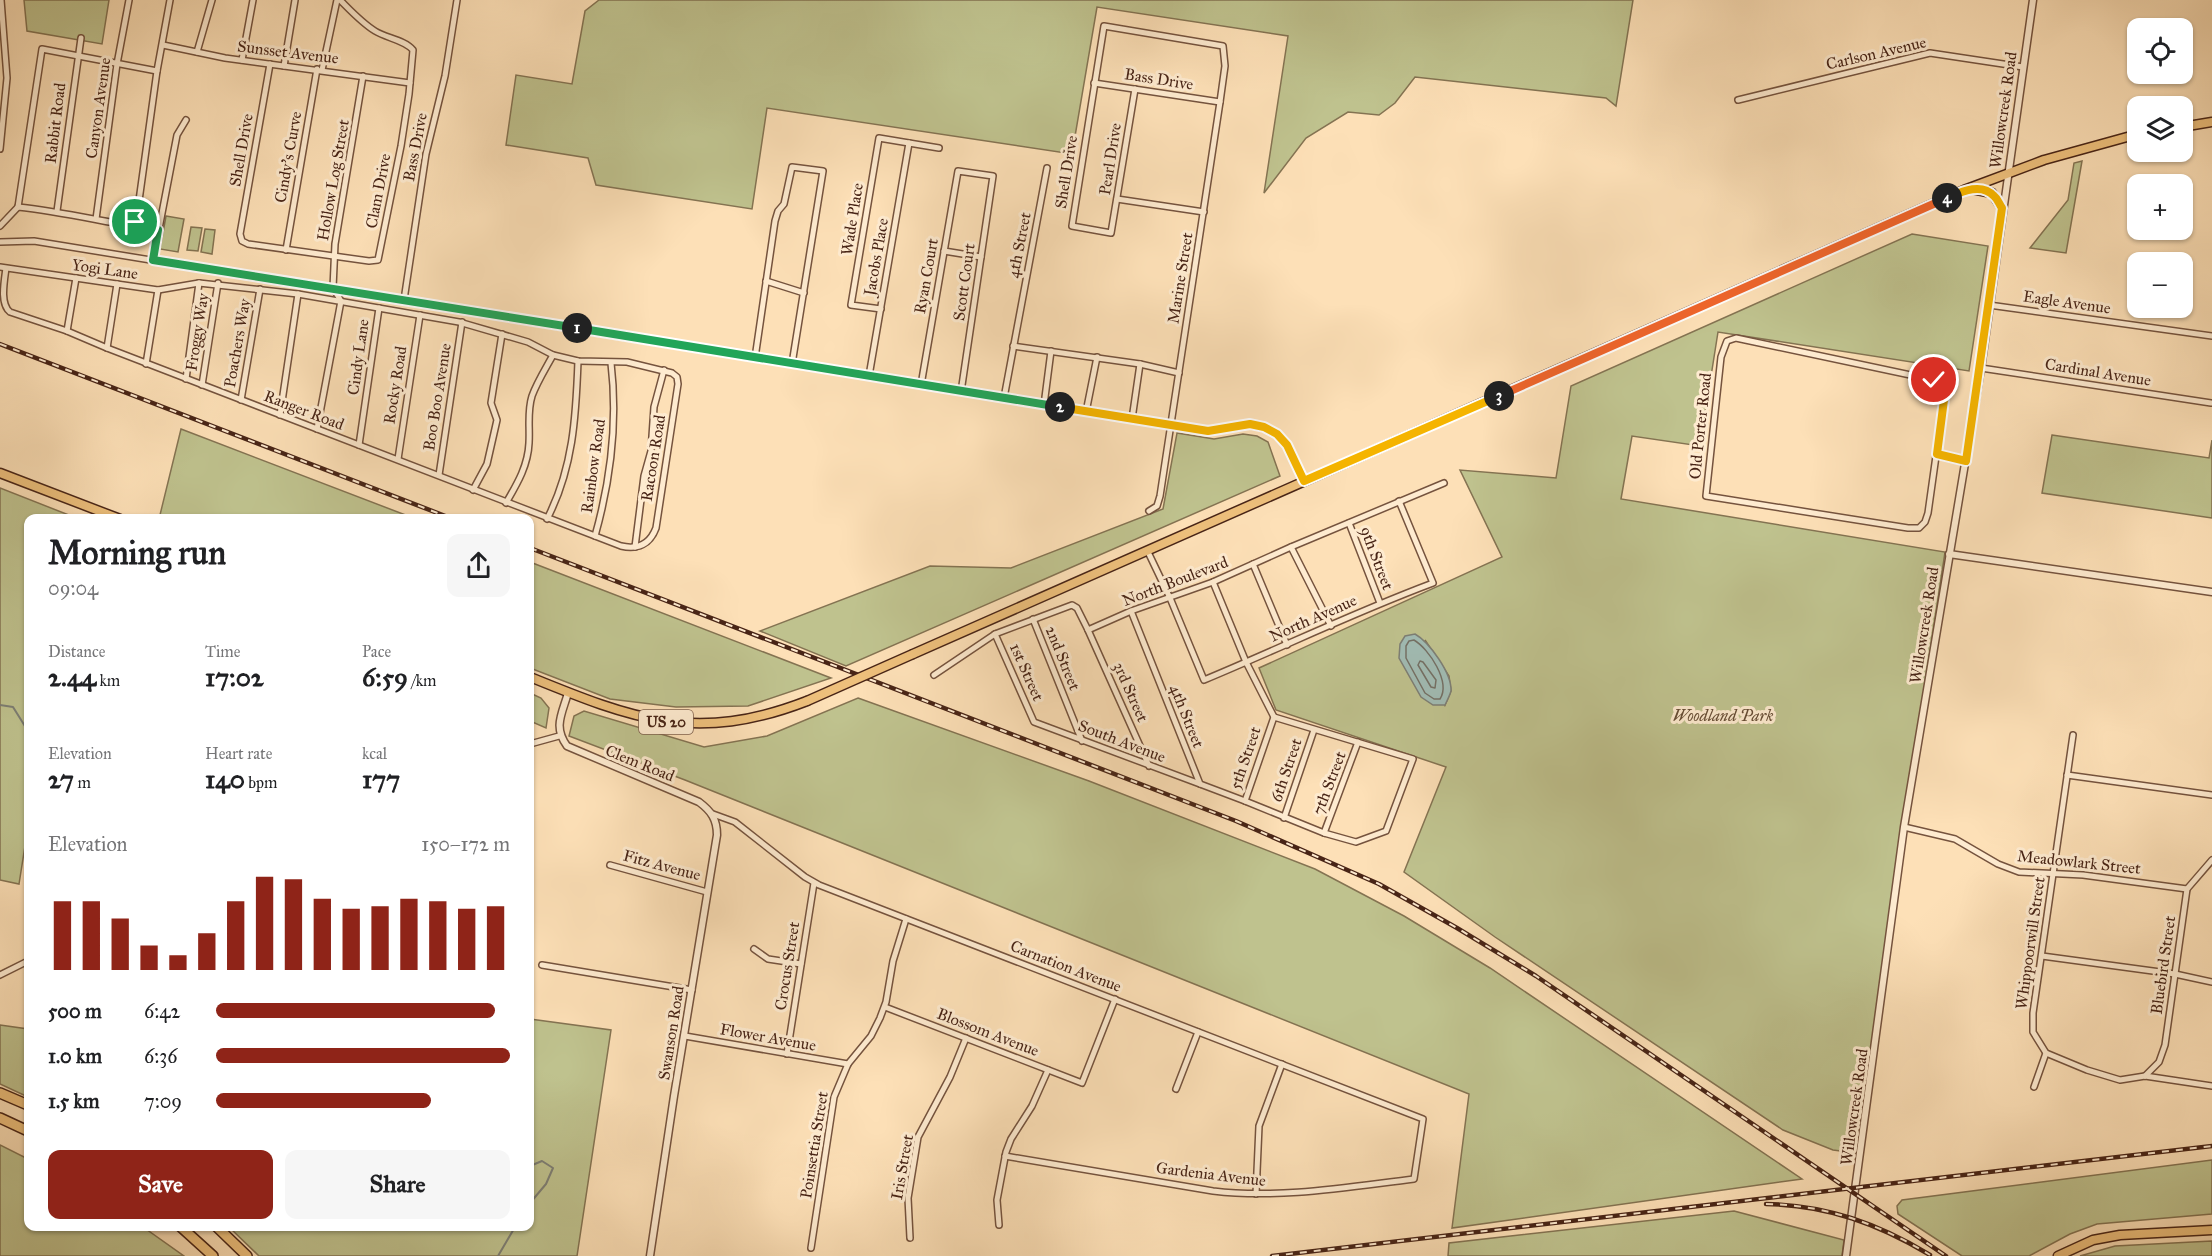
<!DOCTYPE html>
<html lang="en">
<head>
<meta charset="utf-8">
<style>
  :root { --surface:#fff; --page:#f6f6f6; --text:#202124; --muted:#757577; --accent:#8f2418 }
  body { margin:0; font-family:"IM FELL Great Primer",serif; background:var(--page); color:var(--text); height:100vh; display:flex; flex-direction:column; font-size:22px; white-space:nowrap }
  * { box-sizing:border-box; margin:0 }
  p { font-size:20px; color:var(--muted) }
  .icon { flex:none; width:33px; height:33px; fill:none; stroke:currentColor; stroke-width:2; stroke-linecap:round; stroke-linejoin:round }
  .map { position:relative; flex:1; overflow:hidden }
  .panel { position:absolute; left:24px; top:514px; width:510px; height:717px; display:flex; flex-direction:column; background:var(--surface); border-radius:12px; box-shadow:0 2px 4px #0004 }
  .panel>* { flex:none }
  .fabs { position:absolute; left:2127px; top:18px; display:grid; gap:12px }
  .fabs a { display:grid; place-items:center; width:66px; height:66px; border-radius:12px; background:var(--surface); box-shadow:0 2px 4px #0004; font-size:30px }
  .pin { position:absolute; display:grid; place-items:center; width:51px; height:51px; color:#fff; margin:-26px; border:3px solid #fff; border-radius:50%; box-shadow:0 2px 6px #0007 }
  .km { position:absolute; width:30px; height:30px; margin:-15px; border-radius:50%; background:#222; color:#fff; font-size:16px; line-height:30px; text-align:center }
  .round { display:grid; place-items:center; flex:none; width:63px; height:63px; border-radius:12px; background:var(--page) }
  .head { display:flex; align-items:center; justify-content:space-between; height:102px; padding:0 24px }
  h1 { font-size:33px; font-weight:700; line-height:45px }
  .metrics { display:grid; grid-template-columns:repeat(3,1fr); gap:9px; height:102px; padding:6px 24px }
  .metrics div { display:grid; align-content:center }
  .metrics b { font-size:26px; font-weight:700 }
  .metrics small { font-size:16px; font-weight:400 }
  .metrics p { font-size:16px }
  .chart { height:168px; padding:12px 24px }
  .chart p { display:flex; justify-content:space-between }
  .chart svg { width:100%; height:108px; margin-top:6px; stroke:var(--accent); stroke-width:6 }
  .button { display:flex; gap:12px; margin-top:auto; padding:12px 24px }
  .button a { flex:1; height:69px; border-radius:12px; background:var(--accent); color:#fff; font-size:24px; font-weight:700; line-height:69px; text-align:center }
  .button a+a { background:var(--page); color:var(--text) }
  ul { padding:0 24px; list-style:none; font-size:20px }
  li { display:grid; grid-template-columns:96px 72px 1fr; align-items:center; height:45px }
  li i { height:15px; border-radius:8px; background:var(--accent) }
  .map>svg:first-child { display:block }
</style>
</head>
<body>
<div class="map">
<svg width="2212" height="1256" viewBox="0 0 2212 1256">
  <rect width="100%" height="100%" fill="#fde0b7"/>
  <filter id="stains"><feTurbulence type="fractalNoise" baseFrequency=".00333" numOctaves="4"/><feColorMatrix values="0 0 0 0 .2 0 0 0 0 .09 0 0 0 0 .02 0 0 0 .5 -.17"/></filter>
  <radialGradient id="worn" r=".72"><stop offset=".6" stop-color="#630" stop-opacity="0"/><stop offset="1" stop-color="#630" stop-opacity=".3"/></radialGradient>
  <!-- green -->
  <g fill="#bfc28e" stroke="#847352" stroke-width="1.5" fill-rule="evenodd">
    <polygon points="24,0 109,0 102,44 27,31"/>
    <polygon points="599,0 1633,0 1616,106 1606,98 1415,77 1395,103 1379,115 1348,112 1306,138 1264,193 1288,36 1097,7 1072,154 767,108 752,209 596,185 588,158 506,145 516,75 572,84 585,11"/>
    <polygon points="2082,161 2066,253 2030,248 2068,200 2074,163"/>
    <polygon points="166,216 184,219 178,252 160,249"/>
    <polygon points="191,227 202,228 198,251 187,250"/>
    <polygon points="205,229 215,230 212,254 201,252"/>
    <path d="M1912 234 1988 246 1969 371 1718 332 1700 446 1632 436 1621 499 1945 552 1856 1153 1833 1150 1783 1130 1495 937 1404 872 1446 767 1276 710 1259 668 1502 557 1460 470 1556 478 1571 386ZM1425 640 1449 676 1451 691 1445 705Z"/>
    <polygon points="181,429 416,519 159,519"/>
    <polygon points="1177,433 1214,439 1243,434 1257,436 1268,442 1280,476 846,666 760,631 930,566 1011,568 1163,509"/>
    <polygon points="2052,435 2209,458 2212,440 2212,518 2042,493"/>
    <polygon points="0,488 79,519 28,519 28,827 19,884 0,880"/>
    <polygon points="530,562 831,678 748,706 676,707 610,699 530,668"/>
    <polygon points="530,693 541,698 549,708 546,728 530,721"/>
    <polygon points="858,698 1089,781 1315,869 1404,916 1490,968 1802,1179 1452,1228 1469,1094 685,780 569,736 574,716 584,711 704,747 767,736"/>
    <polygon points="530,1019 611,1030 577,1256 259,1256 229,1227 530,1227"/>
    <polygon points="0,1025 28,1029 28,1097 0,1084"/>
    <polygon points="0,1145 28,1159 28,1227 143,1227 184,1256 0,1256"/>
    <polygon points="2212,1160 2212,1214 2097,1224 2070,1234 2029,1256 1962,1256 1898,1214 1897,1206 1902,1200"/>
    <polygon points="1734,1211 1844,1240 1842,1256 1448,1256 1449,1243"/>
    <polygon points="2212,1241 2212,1256 2080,1256 2115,1246"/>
  </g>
  <!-- water -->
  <path fill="#a1bcb4" stroke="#7d7f75" stroke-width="1.5" d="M1415 634C1429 642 1452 673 1451 691 1450 695 1447 701 1445 705H1433L1421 697 1399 658 1400 644 1405 636Z"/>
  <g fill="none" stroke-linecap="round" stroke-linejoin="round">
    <!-- shore -->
    <g stroke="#747065" stroke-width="1.5">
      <path d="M1414 640C1429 649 1451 682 1440 699H1434L1425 693 1406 658V646L1409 641Z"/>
      <polygon points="1420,661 1423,662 1436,680 1435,688 1431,687 1418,665"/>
    </g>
    <!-- stream -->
    <g stroke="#7d7f75" stroke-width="2">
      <polyline points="0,705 13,707 28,731"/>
      <polyline points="530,1121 530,1128"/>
      <polyline points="530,1166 542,1161 553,1168 546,1184 530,1203"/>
      <polyline points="498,1256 515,1227"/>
    </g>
    <defs>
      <g id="minor">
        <polyline points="163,45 225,58 410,83"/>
        <polyline points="197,52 212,0"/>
        <polyline points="242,60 253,0"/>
        <path d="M270 64 240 234 242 241 248 244 369 261 378 260 401 146 409 94 413 50C405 40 386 38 375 31 362 23 351 11 340 0"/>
        <polyline points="284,66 295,0"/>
        <polyline points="322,70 337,0"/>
        <polyline points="1094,83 1220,102"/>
        <polyline points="1135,89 1111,233 1072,226 1104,26 1223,46 1225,66 1220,102 1160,496 1157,506 1149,511"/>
        <polyline points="1738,100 1930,53 2023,67"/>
        <polyline points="0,149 7,78 1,0"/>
        <polyline points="1117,199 1204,212"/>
        <polyline points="18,207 42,49 157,71"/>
        <path d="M18 207C66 212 112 224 158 230"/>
        <polyline points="57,211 81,38"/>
        <polyline points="96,219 117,64 129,0"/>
        <polyline points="133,224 137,215 157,71 170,0"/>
        <polyline points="0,226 18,207"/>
        <path d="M0 242 34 241 1170 426C1182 427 1195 430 1207 431 1220 431 1232 426 1245 425 1280 421 1292 455 1304 481"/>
        <polyline points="286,250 317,69"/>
        <polyline points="944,251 981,257"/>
        <polyline points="153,260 177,135 186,120"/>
        <path d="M0 267 158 290 199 283 298 294 459 322 528 342 553 355 578 361 627 362 672 373 677 377 678 384 656 528C650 544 638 550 621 546L107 348 67 331 10 312C0 304 4 283 6 268"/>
        <polyline points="766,281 804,293"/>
        <polyline points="404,300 426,154 445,76 457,0"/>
        <polyline points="1989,305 2212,336"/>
        <polyline points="881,309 851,305 879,138 939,148"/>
        <polyline points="67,331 76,278"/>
        <polygon points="1736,338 1934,380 1945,392 1928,513 1925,522 1919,528 1908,528 1706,496 1721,357 1727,341"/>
        <polyline points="1013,346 1140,364 1179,373"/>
        <polyline points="107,348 117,284"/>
        <polyline points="755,358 775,221 778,211 784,204 792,167 823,171 792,364"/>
        <polyline points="146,364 158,290"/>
        <polyline points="1981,368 2211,403"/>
        <polyline points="869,376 909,143"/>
        <polyline points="186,379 199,283"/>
        <polyline points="202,385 218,283"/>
        <polyline points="921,385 958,171 993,176 961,392"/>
        <polyline points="1004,398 1047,168"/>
        <polyline points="241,400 260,289"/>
        <polyline points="1044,405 1051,351"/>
        <polyline points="1086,412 1097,357"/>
        <polyline points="280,415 298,294"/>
        <polyline points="1132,419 1140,364"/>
        <polyline points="317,429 341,301 333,288 335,244 363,76"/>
        <polyline points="359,445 379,308"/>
        <polyline points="1937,454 1966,461"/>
        <polyline points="398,459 420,315"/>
        <polyline points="439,475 462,322"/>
        <polyline points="473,490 487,464 497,420 491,403 502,334"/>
        <path d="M506 503C517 484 528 466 529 443 530 427 527 412 532 396 537 382 546 368 553 355"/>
        <path d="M547 519C573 469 576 417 578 361"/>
        <polyline points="1349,523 1380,603"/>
        <path d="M595 536C611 479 618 422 611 363"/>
        <polyline points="635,547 644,476 651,451 654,407 664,370"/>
        <polyline points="1291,547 1331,626"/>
        <path d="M1148 552 1170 598 1204 680C1281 648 1355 612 1433 583L1399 501"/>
        <polyline points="1253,564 1287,645"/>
        <polyline points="1213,582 1246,662 1274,717"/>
        <polyline points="1131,611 1200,784 1245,801"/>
        <polyline points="1033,619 1082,741"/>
        <polyline points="1088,630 1149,766"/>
        <polyline points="995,634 1034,722 1200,784"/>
        <polyline points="934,675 995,634 1072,605 1077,608 1088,630 1131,611 1213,582 1291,547 1444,483"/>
        <polygon points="1274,717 1413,759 1386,831 1356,842 1324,833 1245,801"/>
        <polyline points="2073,735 2033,1013 2033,1032 2046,1053 2087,1070 2120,1080 2145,1076 2212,1086"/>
        <polyline points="530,744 559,736"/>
        <polyline points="2067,775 2212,795"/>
        <path d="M713 814 735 822 805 877 819 885 1423 1119 1414 1179C1348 1187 1280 1199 1213 1191L1005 1156"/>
        <polyline points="1284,818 1314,730"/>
        <polyline points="1904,827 1955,839 1998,864 2019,872 2083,875 2187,889"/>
        <polyline points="1324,833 1358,742"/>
        <polyline points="610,865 707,892"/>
        <polyline points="754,949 768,959 801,964"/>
        <polyline points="2042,956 2175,974 2212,982"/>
        <polyline points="542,965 692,990"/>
        <polyline points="0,975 28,961"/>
        <polyline points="885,1007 1082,1083 1115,999"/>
        <polyline points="685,1036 848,1064"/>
        <polyline points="787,1054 814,883"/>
        <polyline points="2145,1076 2159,1062 2165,1045 2187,889 2212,860"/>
        <polyline points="2034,1087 2046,1053"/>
        <polyline points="1176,1089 1198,1032"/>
        <polyline points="1256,1194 1259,1126 1282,1064"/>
        <polyline points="999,1225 997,1200 1006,1152 1011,1139 1032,1106 1048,1070"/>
        <polyline points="910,1238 908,1198 918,1137 950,1077 966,1038"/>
        <polyline points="811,1248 834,1097 848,1064 871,1036 880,1018 886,1002 893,961 906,919"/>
      </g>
      <g id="tertiary">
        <polyline points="1949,554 2212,592"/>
        <path d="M568 693C562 714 553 727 567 746L699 802C711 811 717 819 717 835L674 1096 650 1256"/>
        <polyline points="1846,1256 1904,827 1981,368 2033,0"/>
      </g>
      <g id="primary">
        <polyline points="2182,127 2212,122"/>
        <polyline points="1972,189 1992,193 2002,208"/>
        <polyline points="0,473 120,519"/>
        <polyline points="913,654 1964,190 2044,160 2138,134"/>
        <path d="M530 677C633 719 696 744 807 701"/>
        <polyline points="2058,1256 2093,1240 2120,1235 2212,1230"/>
      </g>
      <g id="motorway">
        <polyline points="0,1093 28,1105"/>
        <polyline points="0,1118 28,1131"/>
        <polyline points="181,1227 213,1256"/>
        <polyline points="217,1227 247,1256"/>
      </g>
    </defs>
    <!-- minor casing -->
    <use href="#minor" stroke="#75533e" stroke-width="8"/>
    <!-- tertiary casing -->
    <use href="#tertiary" stroke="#75533e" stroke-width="9"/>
    <!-- primary casing -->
    <use href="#primary" stroke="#482416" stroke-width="11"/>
    <!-- motorway casing -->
    <use href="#motorway" stroke="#482416" stroke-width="12"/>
    <!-- minor -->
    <use href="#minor" stroke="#feebd0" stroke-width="5"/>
    <!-- tertiary -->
    <use href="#tertiary" stroke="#feebd0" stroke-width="6"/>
    <!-- primary -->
    <use href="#primary" stroke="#eec07c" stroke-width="8"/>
    <!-- motorway -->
    <use href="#motorway" stroke="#eec07c" stroke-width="9"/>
    <defs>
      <g id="rail">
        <polyline points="0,344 453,519"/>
        <polyline points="530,548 1236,821 1379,884 1457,928 1536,976 1946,1256"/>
        <path d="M1766 1204C1827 1205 1879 1224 1930 1255"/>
        <polyline points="1272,1256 2212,1146"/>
      </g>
    </defs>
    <!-- rail casing -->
    <use href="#rail" stroke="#482416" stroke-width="4.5"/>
    <!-- rail -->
    <use href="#rail" stroke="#feebd0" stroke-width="2" stroke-dasharray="7" stroke-linecap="butt"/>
    <defs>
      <polyline id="primary-bridge" points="807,701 913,654"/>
    </defs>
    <!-- primary-bridge casing -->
    <use href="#primary-bridge" stroke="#482416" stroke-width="11" stroke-linecap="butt"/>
    <!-- primary-bridge -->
    <use href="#primary-bridge" stroke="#eec07c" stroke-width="8"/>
  </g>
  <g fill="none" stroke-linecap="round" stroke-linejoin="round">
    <defs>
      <polyline id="split-1" points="135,222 133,224 158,230 153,260 577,328"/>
      <polyline id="split-2" points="577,328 1060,407"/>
      <polyline id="split-3" points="1060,407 1208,431 1250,424 1264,427 1277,434 1287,445 1304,481 1499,396"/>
      <polyline id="split-4" points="1499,396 1947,198"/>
      <path id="split-5" d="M1934 380 1945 392 1937 454 1966 461 2002 208C1999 204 1998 199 1994 196 1981 182 1961 192 1947 198"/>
    </defs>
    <!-- split-1 casing -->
    <use href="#split-1" stroke="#fff" stroke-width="12"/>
    <!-- split-2 casing -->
    <use href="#split-2" stroke="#fff" stroke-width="12"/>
    <!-- split-3 casing -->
    <use href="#split-3" stroke="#fff" stroke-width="12"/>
    <!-- split-4 casing -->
    <use href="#split-4" stroke="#fff" stroke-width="12"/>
    <!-- split-5 casing -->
    <use href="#split-5" stroke="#fff" stroke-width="12"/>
    <!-- split-1 -->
    <use href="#split-1" stroke="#22a559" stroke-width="8"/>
    <!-- split-2 -->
    <use href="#split-2" stroke="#22a559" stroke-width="8"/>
    <!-- split-3 -->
    <use href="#split-3" stroke="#f5b400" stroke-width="8"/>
    <!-- split-4 -->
    <use href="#split-4" stroke="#f0652b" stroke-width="8"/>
    <!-- split-5 -->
    <use href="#split-5" stroke="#f5b400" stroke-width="8"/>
  </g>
  <g text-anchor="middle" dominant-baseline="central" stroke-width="6" stroke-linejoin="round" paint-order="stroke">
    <!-- shield labels -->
    <rect fill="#feebd0" stroke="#7f604e" stroke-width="1.5" x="639" y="710" width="54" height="24" rx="4.5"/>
    <g font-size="15" font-weight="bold" fill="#482416">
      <text x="666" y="722">US 20</text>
    </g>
    <!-- street labels -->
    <g font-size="16" fill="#482416" stroke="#feebd0">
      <text transform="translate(288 52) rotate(7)">Sunsset Avenue</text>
      <text transform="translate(1876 53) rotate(-13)">Carlson Avenue</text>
      <text transform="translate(1159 79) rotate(9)">Bass Drive</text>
      <text transform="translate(98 108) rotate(-82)">Canyon Avenue</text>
      <text transform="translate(2003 110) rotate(-82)">Willowcreek Road</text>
      <text transform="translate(55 123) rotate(-83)">Rabbit Road</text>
      <text transform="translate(415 147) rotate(-79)">Bass Drive</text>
      <text transform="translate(241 150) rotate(-80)">Shell Drive</text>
      <text transform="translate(288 157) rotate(-80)">Cindy's Curve</text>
      <text transform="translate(1110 159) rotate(-81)">Pearl Drive</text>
      <text transform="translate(1066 172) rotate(-81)">Shell Drive</text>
      <text transform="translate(333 180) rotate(-80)">Hollow Log Street</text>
      <text transform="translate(378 191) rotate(-79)">Clam Drive</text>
      <text transform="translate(852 219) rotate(-81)">Wade Place</text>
      <text transform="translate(1019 245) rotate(-79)">4th Street</text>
      <text transform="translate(876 257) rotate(-80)">Jacobs Place</text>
      <text transform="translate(105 269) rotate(8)">Yogi Lane</text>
      <text transform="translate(926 276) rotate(-80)">Ryan Court</text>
      <text transform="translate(1180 278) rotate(-81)">Marine Street</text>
      <text transform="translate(964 282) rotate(-82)">Scott Court</text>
      <text transform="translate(2067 302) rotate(8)">Eagle Avenue</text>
      <text transform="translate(197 332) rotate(-81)">Froggy Way</text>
      <text transform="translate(237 343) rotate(-80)">Poachers Way</text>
      <text transform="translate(358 357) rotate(-82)">Cindy Lane</text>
      <text transform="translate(2098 372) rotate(9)">Cardinal Avenue</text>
      <text transform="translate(395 385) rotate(-81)">Rocky Road</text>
      <text transform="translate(437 397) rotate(-81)">Boo Boo Avenue</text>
      <text transform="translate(304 410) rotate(21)">Ranger Road</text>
      <text transform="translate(1700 426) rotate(-84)">Old Porter Road</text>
      <text transform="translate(653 458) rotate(-81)">Racoon Road</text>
      <text transform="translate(593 466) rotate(-82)">Rainbow Road</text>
      <text transform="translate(1377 558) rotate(69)">9th Street</text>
      <text transform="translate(1175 581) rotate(-21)">North Boulevard</text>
      <text transform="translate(1313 618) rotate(-24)">North Avenue</text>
      <text transform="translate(1924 625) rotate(-81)">Willowcreek Road</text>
      <text transform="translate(1063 658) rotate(68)">2nd Street</text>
      <text transform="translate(1027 672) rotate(66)">1st Street</text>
      <text transform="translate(1131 692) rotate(66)">3rd Street</text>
      <text transform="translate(1187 716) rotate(68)">4th Street</text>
      <text transform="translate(1122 741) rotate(21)">South Avenue</text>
      <text transform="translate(1245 758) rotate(-71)">5th Street</text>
      <text transform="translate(640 763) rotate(22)">Clem Road</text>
      <text transform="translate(1286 770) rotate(-71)">6th Street</text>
      <text transform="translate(1329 783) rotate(-69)">7th Street</text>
      <text transform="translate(2079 862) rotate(6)">Meadowlark Street</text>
      <text transform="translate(662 865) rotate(15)">Fitz Avenue</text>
      <text transform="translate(2030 943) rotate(-82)">Whippoorwill Street</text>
      <text transform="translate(2163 965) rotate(-82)">Bluebird Street</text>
      <text transform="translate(787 966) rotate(-81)">Crocus Street</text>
      <text transform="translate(1066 966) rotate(21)">Carnation Avenue</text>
      <text transform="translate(988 1032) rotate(21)">Blossom Avenue</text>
      <text transform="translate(671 1033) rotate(-81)">Swanson Road</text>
      <text transform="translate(768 1037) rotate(10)">Flower Avenue</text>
      <text transform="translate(1854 1107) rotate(-82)">Willowcreek Road</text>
      <text transform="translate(814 1145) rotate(-81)">Poinsettia Street</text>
      <text transform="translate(902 1167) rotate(-80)">Iris Street</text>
      <text transform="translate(1211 1174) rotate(7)">Gardenia Avenue</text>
    </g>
    <!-- park labels -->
    <g font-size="16" font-style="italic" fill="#664c34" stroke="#feebd0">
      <text x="1723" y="715">Woodland Park</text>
    </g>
  </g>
  <rect width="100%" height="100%" filter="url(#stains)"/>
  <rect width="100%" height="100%" fill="url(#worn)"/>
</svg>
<div class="fabs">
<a><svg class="icon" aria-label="locate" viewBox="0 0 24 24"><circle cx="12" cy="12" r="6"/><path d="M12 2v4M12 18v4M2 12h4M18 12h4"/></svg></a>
<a><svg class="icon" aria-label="layers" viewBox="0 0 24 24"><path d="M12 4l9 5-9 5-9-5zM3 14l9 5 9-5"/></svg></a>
<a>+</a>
<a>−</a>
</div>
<div class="pin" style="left:135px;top:222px;background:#1e9e55"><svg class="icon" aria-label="arrive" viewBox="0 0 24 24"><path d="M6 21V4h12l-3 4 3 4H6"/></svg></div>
<div class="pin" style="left:1934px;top:380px;background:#d93025"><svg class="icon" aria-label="check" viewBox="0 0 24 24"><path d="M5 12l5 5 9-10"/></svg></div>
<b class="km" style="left:577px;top:328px">1</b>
<b class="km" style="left:1060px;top:407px">2</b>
<b class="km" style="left:1499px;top:396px">3</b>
<b class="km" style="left:1947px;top:198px">4</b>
<section class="panel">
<div class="head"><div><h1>Morning run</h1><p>09:04</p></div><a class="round"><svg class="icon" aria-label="share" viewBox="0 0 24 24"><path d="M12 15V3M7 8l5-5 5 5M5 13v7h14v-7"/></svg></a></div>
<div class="metrics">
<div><p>Distance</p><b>2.44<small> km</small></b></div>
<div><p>Time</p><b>17:02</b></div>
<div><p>Pace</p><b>6:59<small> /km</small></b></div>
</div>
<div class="metrics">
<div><p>Elevation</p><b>27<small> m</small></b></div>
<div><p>Heart rate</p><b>140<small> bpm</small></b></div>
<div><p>kcal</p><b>177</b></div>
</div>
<div class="chart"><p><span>Elevation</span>150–172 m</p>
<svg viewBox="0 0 160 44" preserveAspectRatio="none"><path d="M5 44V16M15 44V16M25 44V23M35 44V34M45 44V38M55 44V29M65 44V16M75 44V6M85 44V7M95 44V15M105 44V19M115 44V18M125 44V15M135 44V16M145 44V19M155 44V18"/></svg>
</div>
<ul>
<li><b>500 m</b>6:42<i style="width:95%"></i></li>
<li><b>1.0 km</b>6:36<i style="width:100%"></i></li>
<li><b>1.5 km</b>7:09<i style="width:73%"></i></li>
</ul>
<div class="button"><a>Save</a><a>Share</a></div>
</section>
</div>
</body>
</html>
